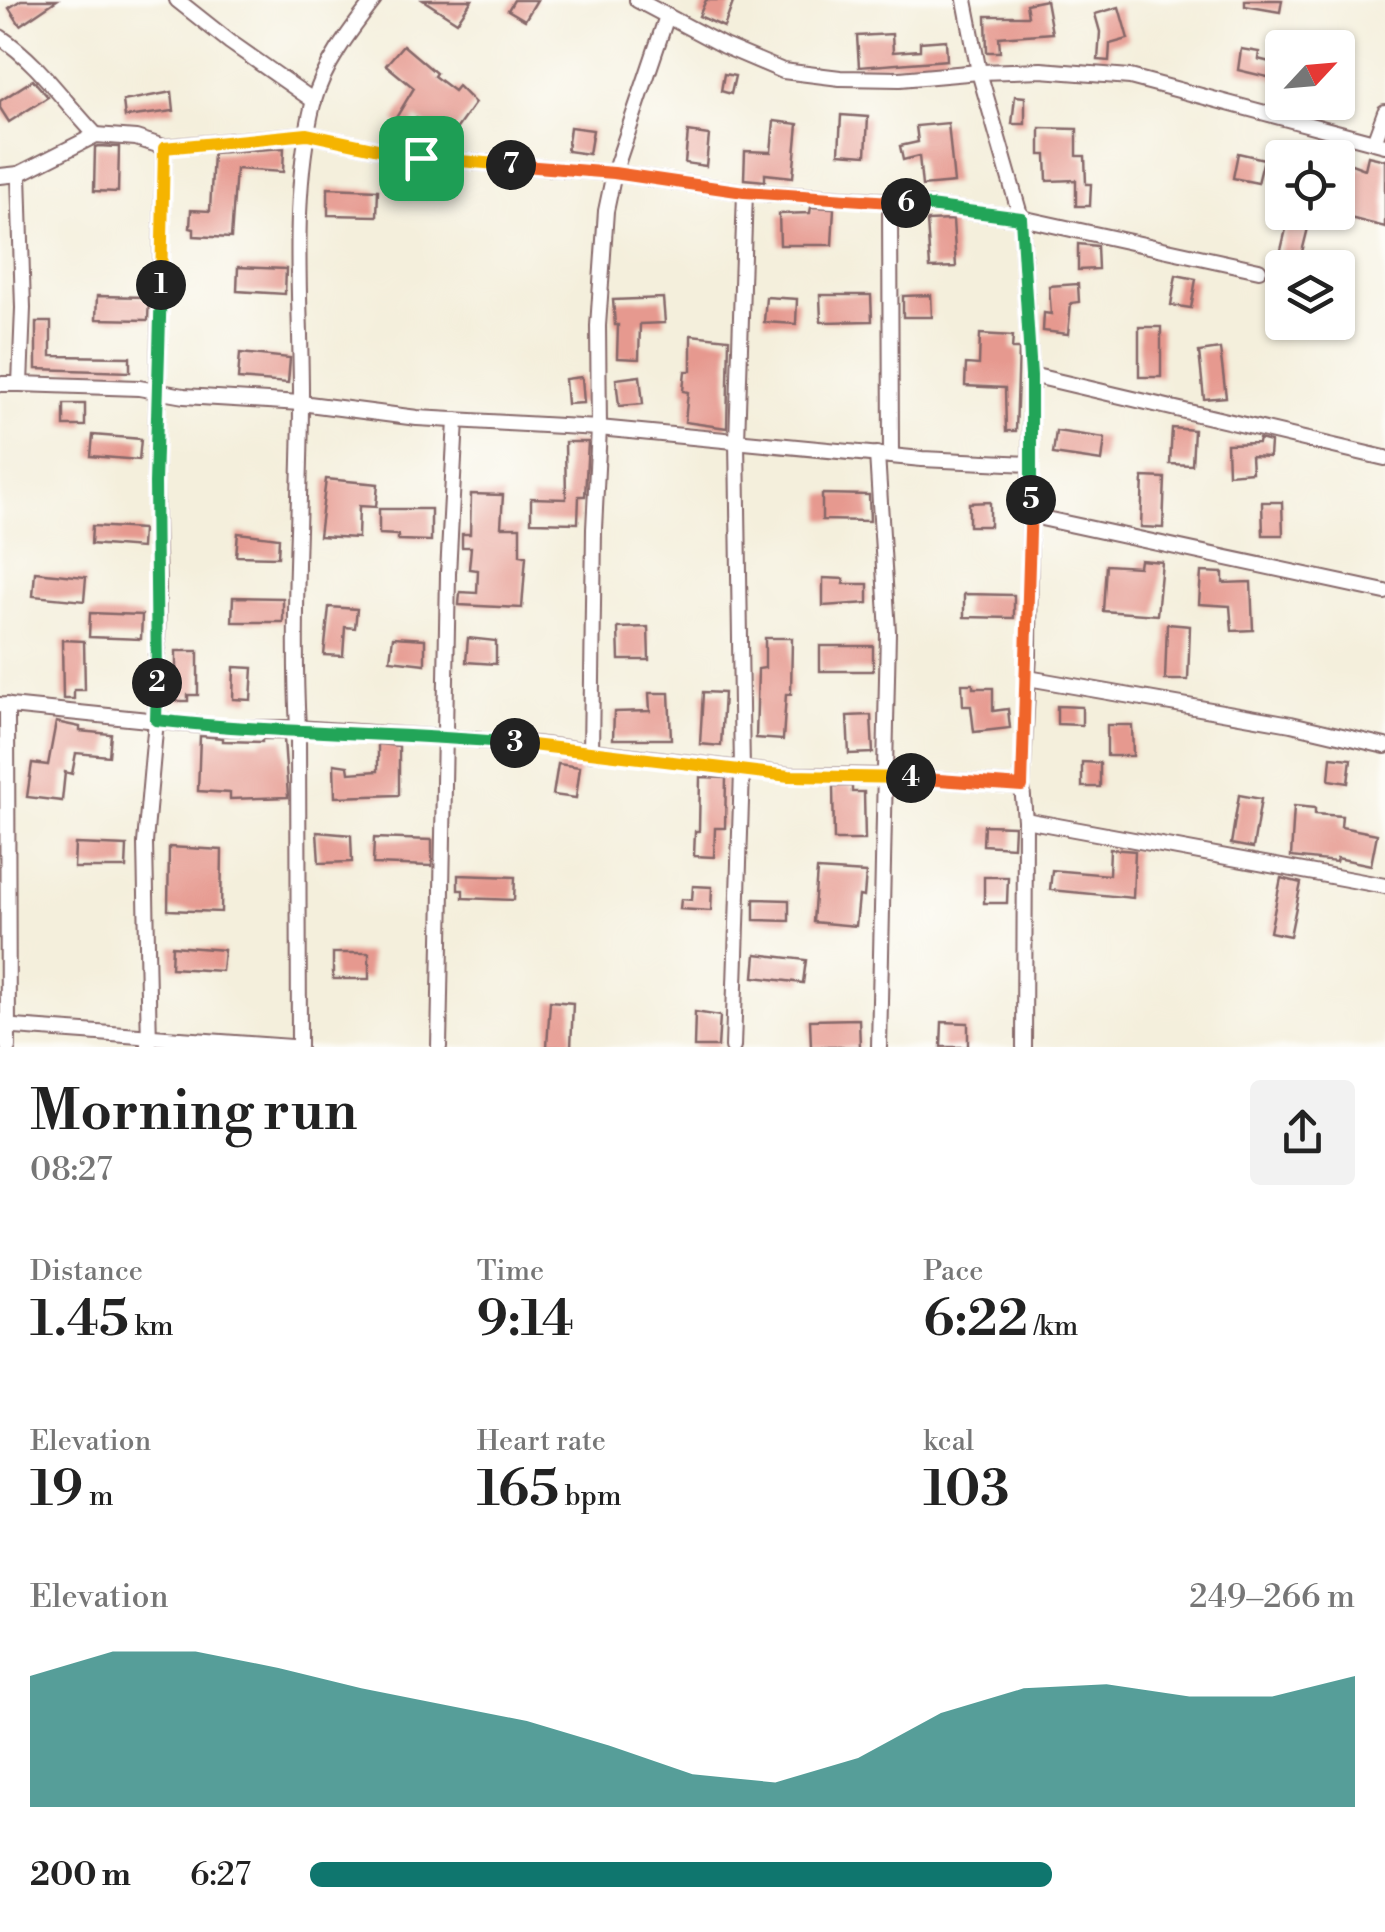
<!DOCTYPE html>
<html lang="en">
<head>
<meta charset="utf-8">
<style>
  :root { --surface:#fff; --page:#f2f2f2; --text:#222; --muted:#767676; --accent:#0f766e }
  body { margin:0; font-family:"Libre Bodoni",serif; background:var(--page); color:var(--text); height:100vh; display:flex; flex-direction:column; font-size:38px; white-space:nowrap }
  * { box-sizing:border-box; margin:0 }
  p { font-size:32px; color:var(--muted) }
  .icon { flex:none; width:55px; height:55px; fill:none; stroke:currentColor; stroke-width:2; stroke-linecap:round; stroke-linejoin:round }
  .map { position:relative; height:1047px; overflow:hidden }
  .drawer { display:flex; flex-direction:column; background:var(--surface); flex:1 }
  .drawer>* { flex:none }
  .needle { width:65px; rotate:64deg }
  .fabs { position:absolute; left:1265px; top:30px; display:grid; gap:20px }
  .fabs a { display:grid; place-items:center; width:90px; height:90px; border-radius:10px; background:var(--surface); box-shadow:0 2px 8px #0004; font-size:50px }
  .pin { position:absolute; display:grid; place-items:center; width:85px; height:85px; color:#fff; margin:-42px; border-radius:20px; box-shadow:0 5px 15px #0006 }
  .km { position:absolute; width:50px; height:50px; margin:-25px; border-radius:50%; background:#222; color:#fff; font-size:28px; line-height:50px; text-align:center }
  .round { display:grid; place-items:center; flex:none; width:105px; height:105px; border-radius:10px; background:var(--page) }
  .summary { display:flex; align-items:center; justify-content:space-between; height:170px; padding:0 30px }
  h1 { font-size:55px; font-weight:600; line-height:75px }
  .figures { display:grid; grid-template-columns:repeat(3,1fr); gap:15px; height:170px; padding:10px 30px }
  .figures div { display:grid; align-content:center }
  .figures b { font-size:50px; font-weight:600 }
  .figures small { font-size:28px; font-weight:400 }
  .figures p { font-size:28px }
  .chart { height:280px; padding:20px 30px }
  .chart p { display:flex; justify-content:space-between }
  .chart svg { width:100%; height:180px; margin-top:10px; fill:var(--accent); opacity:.7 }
  ul { padding:0 30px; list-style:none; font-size:32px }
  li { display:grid; grid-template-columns:160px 120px 1fr; align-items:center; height:75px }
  li i { height:25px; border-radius:12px; background:var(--accent) }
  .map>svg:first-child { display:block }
</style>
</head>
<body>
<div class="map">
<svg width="1385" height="1047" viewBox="0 0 1385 1047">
  <rect width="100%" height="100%" fill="#fdfcf7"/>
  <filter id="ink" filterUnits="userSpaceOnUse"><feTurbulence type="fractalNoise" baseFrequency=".01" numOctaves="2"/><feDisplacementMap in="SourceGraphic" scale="20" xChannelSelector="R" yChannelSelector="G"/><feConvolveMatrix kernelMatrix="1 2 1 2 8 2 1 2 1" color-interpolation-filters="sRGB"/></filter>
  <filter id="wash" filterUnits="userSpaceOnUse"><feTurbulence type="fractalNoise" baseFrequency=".0048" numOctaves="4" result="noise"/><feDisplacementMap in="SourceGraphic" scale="40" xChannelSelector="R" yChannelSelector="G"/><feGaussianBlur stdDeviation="2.25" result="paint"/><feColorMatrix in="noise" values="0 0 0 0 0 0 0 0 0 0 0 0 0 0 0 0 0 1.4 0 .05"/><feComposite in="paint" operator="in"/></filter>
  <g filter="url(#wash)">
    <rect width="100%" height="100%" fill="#f4efdc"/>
    <g id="blocks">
      <!-- building -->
      <g fill="#e6998f">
        <polygon points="21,0 57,0 20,25 9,8"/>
        <polygon points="423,0 472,0 457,22"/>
        <polygon points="514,0 537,0 525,20 508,10"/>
        <polygon points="706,0 734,0 724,27 699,16"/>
        <polygon points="1046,0 1052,33 999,37 1000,52 987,52 986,16 1028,16 1026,4"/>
        <polygon points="1245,0 1282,0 1280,12 1245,6"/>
        <polygon points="1119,7 1128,39 1110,44 1109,61 1098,60 1100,32 1095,14"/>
        <polygon points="892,34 893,52 920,50 920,42 946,40 947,60 859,67 857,36"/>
        <polygon points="403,45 436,73 434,76 454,91 458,86 475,103 448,141 416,118 409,130 394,121 414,88 386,65"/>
        <polygon points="1241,49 1259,52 1258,59 1282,65 1280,80 1238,70"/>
        <polygon points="724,74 735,76 731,94 721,91"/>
        <polygon points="33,80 48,97 9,122 0,108 0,101"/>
        <polygon points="172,92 174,111 125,117 123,101"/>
        <polygon points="1015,96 1025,97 1025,124 1012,124"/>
        <polygon points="841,115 868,117 866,155 839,153"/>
        <polygon points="774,121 798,124 793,177 765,174 765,181 744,179 745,151 771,152"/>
        <polygon points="948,123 954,183 922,186 919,156 903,160 900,146 918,142 916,126"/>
        <polygon points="570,127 593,130 589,154 567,151"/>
        <polygon points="1040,128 1077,129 1077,156 1085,156 1086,184 1091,184 1090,206 1076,206 1076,180 1047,181 1046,155 1040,155"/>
        <polygon points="688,132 709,135 706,166 685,163"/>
        <polygon points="98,146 119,147 118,192 94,191 95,147"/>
        <polygon points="284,148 283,172 236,169 231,238 194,236 194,229 190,228 191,210 210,211 213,153"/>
        <polygon points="1238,153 1264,159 1258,183 1233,178"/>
        <polygon points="1368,156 1385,160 1385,227 1338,215 1338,159 1365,169"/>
        <polygon points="328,188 378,190 377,216 328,215"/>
        <polygon points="811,207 834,208 832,245 780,245 779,214 810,213"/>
        <polygon points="1290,212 1312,212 1298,268 1278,263"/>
        <polygon points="953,220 956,267 930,268 927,221"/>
        <polygon points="1078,244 1097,246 1098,269 1078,270"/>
        <polygon points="238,267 286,269 285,294 237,291"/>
        <polygon points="1176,275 1196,279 1191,308 1171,305"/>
        <polygon points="1078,284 1079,302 1071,303 1068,334 1043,331 1044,313 1051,314 1049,286"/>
        <polygon points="820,295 871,295 872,321 821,322"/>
        <polygon points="931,295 932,317 903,317 903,296"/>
        <polygon points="97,296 149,297 148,320 96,319"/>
        <polygon points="766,297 797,299 796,324 764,322"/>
        <polygon points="663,298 665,323 640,324 639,359 617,358 618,325 615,325 613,300"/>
        <polygon points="36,322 51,322 51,356 130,357 130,372 36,369"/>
        <rect x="1139" y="327" width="22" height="50"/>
        <polygon points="980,334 1013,336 1012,349 1019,349 1016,431 1006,431 1005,388 965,386 966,364 979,365"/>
        <polygon points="691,335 729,339 727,428 685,422 688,392 683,391 685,371 691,371"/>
        <polygon points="1220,349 1226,397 1204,399 1199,352"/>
        <polygon points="240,353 290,358 288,383 238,379"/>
        <polygon points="640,376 643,404 619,406 616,379"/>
        <polygon points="582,377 584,403 567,404 565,379"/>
        <rect x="64" y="404" width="21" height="22"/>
        <polygon points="1172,428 1194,430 1192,465 1170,464"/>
        <polygon points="1056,431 1105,438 1102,461 1053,454"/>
        <polygon points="93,435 141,439 139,460 91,456"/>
        <polygon points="1259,439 1270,442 1269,457 1251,456 1252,472 1228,474 1227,444 1258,443"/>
        <polygon points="565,442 588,442 585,496 579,496 578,523 531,522 531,498 566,499"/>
        <polygon points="1143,477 1165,478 1163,528 1141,527"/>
        <polygon points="326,479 378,484 376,507 359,506 358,538 319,536"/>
        <polygon points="471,494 503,495 501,527 520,527 520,555 526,556 522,608 459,605 460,592 477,593 478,570 469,569 471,547 462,547 462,534 470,534"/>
        <polygon points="822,494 869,495 870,521 822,520"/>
        <polygon points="990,502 990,526 969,526 969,503"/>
        <polygon points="1262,502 1282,502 1283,535 1263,535"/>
        <polygon points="379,509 431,509 431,541 398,540 398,535 379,534"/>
        <polygon points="92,526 142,529 141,548 91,544"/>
        <polygon points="238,533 279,538 278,557 236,556"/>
        <polygon points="1140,560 1162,562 1157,615 1103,611 1106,565 1139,567"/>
        <polygon points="35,572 86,577 84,601 33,596"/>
        <polygon points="1201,572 1223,573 1223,583 1251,582 1253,630 1232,631 1230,606 1199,604"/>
        <polygon points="823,578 844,579 843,584 868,584 868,603 823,606"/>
        <polygon points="964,594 1014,595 1014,618 964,617"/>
        <polygon points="233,597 283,598 283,622 232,622"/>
        <polygon points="329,607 357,609 355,628 345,627 343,656 324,655"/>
        <polygon points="90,613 142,615 141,639 89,637"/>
        <polygon points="1167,624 1190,626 1188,680 1165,680"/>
        <polygon points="648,627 649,660 619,660 618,628"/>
        <polygon points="393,637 425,639 425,664 390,660"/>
        <polygon points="468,638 496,641 496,664 466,662"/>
        <polygon points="765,638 792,638 791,694 786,694 783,740 756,738 758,669 765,668"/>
        <polygon points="62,640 84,641 85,690 74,690 74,699 63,699"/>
        <rect x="820" y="646" width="53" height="25"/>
        <polygon points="176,651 198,651 198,695 188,695 188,701 176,701"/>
        <polygon points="234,667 253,668 251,700 233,699"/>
        <polygon points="962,684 973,684 973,688 993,688 993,711 1008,709 1010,728 974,732 971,706 963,706"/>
        <polygon points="703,692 724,693 721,746 700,744"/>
        <polygon points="649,693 669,693 671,739 613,739 614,712 650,711"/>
        <polygon points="1057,706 1082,707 1082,725 1057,724"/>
        <polygon points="871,715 873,753 849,754 847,716"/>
        <polygon points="56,722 80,727 80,731 111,734 109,756 76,753 72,774 65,772 62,801 27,797 32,763 48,765"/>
        <polygon points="1107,725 1132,725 1133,756 1107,756"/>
        <polygon points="200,736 223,738 223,741 262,742 262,739 284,739 288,797 230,799 230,793 198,791"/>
        <polygon points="378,744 399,746 399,795 335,797 334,764 348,766 349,773 378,771"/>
        <polygon points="1331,757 1351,759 1348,783 1329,780"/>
        <polygon points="1082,762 1100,763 1100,787 1082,787"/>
        <polygon points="558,764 580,767 576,798 553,795"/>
        <polygon points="700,777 726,778 725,828 715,828 714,857 694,856 695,831 699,831"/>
        <polygon points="833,786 852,786 852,792 864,792 865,840 834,840"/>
        <polygon points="1239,795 1261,799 1253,848 1231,844"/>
        <polygon points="1294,806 1315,808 1315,814 1342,816 1341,827 1377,834 1371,865 1337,858 1336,862 1291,857"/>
        <polygon points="984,825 1014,826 1013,847 983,845"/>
        <polygon points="317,832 351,835 352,862 319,863"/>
        <polygon points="374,838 432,840 432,866 373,864"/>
        <polygon points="75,844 127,846 126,868 74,868"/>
        <polygon points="169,847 222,850 221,912 168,910"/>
        <polygon points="1110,849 1135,851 1133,898 1050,890 1052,870 1109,875"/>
        <polygon points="817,870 866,873 864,897 859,896 856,926 813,922"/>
        <polygon points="458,875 515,877 514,900 463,898 463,890 458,890"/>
        <polygon points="984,877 1008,877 1007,903 984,903"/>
        <polygon points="1281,878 1301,883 1290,936 1270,932"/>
        <polygon points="693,886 712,887 711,911 680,909 681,899 692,900"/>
        <polygon points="754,899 789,900 789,921 754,920"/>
        <polygon points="172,946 224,950 222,971 171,968"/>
        <rect x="333" y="953" width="36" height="26"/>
        <polygon points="756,954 806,960 803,983 754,977"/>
        <polygon points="550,1001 573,1003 571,1047 547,1047"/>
        <polygon points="695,1012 720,1016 718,1047 694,1047"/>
        <polygon points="859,1019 860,1047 811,1047 810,1020"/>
        <polygon points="942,1022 968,1023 968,1047 941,1047"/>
      </g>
    </g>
  </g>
  <g filter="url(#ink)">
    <use href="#blocks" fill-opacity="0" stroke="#866869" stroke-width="2.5"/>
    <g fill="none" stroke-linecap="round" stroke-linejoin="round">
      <defs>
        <g id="street">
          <polyline points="177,0 230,42 314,101"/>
          <polyline points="637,0 724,46 783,71 840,78 900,79 979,72 1041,70 1130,77 1385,145"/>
          <polyline points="965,0 979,72 1021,218 1031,375 1029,654 1022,786 1025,820 1024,1047"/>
          <path d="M0 37C39 63 64 102 96 135"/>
          <polyline points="1374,142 1385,112"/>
          <polyline points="19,174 23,308 20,384 139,388 184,396 301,403 417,418 599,428 922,459 1031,464"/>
          <polyline points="0,176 19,174 96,135 136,138 164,147 307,134 421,158 614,173 667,16"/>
          <polyline points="890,201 891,456"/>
          <polyline points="1031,375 1385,458"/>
          <polyline points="0,384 20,384"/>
          <polyline points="877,454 888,632 879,1047"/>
          <polyline points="1032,516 1385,592"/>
          <polyline points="1028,678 1291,724 1385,746"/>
          <path d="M0 705 227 728H298C292 621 300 515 301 408 302 308 289 203 313 104 323 66 350 31 374 0"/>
          <polyline points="7,705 8,1047"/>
          <polyline points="591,753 594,529 599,428 598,326 606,211 614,173 745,192 890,201 1021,218 1259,270"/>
          <polyline points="1025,820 1385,886"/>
          <polyline points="1,1026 291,1047"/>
          <polyline points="149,1047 145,843 156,720 158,586 155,483 164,147"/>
          <polyline points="299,1047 298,728 534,744 789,775 886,776 1022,786"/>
          <polyline points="439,1047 448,574 456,420"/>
          <polyline points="733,1047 742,771 737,441 745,192"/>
        </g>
      </defs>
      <!-- street casing -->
      <use href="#street" stroke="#866869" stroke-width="18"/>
      <!-- street -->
      <use href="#street" stroke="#fff" stroke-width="14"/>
    </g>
  </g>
  <g fill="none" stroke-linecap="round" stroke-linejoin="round" filter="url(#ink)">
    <defs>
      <polyline id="split-1" points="161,285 164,148 307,134 421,158"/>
      <polyline id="split-2" points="157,683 155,483 161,285"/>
      <path id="split-3" d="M157 683 156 720C275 734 396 732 515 743"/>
      <polyline id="split-4" points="515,743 789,776 911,778"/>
      <polyline id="split-5" points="911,778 1022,786 1031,500"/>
      <polyline id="split-6" points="906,203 1021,218 1031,376 1031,500"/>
      <polyline id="split-7" points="511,165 614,173 744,192 906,203"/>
      <polyline id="split-8" points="421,158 511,165"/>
    </defs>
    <!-- split-1 casing -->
    <use href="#split-1" stroke="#fff" stroke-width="20"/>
    <!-- split-2 casing -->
    <use href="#split-2" stroke="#fff" stroke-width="20"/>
    <!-- split-3 casing -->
    <use href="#split-3" stroke="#fff" stroke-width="20"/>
    <!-- split-4 casing -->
    <use href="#split-4" stroke="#fff" stroke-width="20"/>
    <!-- split-5 casing -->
    <use href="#split-5" stroke="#fff" stroke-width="20"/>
    <!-- split-6 casing -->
    <use href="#split-6" stroke="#fff" stroke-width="20"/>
    <!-- split-7 casing -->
    <use href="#split-7" stroke="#fff" stroke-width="20"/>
    <!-- split-8 casing -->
    <use href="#split-8" stroke="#fff" stroke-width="20"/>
    <!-- split-1 -->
    <use href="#split-1" stroke="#f5b400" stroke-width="12"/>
    <!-- split-2 -->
    <use href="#split-2" stroke="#22a559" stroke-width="12"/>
    <!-- split-3 -->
    <use href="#split-3" stroke="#22a559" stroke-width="12"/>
    <!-- split-4 -->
    <use href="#split-4" stroke="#f5b400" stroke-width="12"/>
    <!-- split-5 -->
    <use href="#split-5" stroke="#f0652b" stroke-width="12"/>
    <!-- split-6 -->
    <use href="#split-6" stroke="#22a559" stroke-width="12"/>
    <!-- split-7 -->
    <use href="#split-7" stroke="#f0652b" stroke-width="12"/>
    <!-- split-8 -->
    <use href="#split-8" stroke="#f5b400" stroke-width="12"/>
  </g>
</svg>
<div class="fabs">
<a><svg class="needle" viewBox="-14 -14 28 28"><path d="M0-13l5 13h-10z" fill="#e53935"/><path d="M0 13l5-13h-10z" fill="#767676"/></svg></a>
<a><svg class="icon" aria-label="locate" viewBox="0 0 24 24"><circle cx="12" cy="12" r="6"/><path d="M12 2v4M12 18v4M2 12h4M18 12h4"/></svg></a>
<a><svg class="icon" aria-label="layers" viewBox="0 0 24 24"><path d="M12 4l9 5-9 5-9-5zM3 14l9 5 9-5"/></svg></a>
</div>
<div class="pin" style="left:421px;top:158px;background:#1e9e55"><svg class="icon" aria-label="arrive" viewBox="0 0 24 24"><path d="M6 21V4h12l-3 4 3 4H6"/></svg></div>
<b class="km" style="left:161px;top:285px">1</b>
<b class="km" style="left:157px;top:683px">2</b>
<b class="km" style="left:515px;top:743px">3</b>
<b class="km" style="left:911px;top:778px">4</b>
<b class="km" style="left:1031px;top:500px">5</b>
<b class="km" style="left:906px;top:203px">6</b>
<b class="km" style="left:511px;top:165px">7</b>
</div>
<section class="drawer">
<div class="summary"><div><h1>Morning run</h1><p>08:27</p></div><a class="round"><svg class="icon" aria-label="share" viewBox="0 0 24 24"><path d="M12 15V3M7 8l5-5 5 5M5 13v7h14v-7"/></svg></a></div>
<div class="figures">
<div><p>Distance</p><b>1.45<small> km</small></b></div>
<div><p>Time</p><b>9:14</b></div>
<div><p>Pace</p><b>6:22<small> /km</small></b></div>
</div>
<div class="figures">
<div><p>Elevation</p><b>19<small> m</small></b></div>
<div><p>Heart rate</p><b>165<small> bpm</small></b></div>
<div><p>kcal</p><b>103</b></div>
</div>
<div class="chart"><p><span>Elevation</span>249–266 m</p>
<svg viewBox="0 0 160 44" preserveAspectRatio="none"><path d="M0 44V12L10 6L20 6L30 10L40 15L50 19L60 23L70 29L80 36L90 38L100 32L110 21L120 15L130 14L140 17L150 17L160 12V44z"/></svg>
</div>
<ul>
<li><b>200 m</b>6:27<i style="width:71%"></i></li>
</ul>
</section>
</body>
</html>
